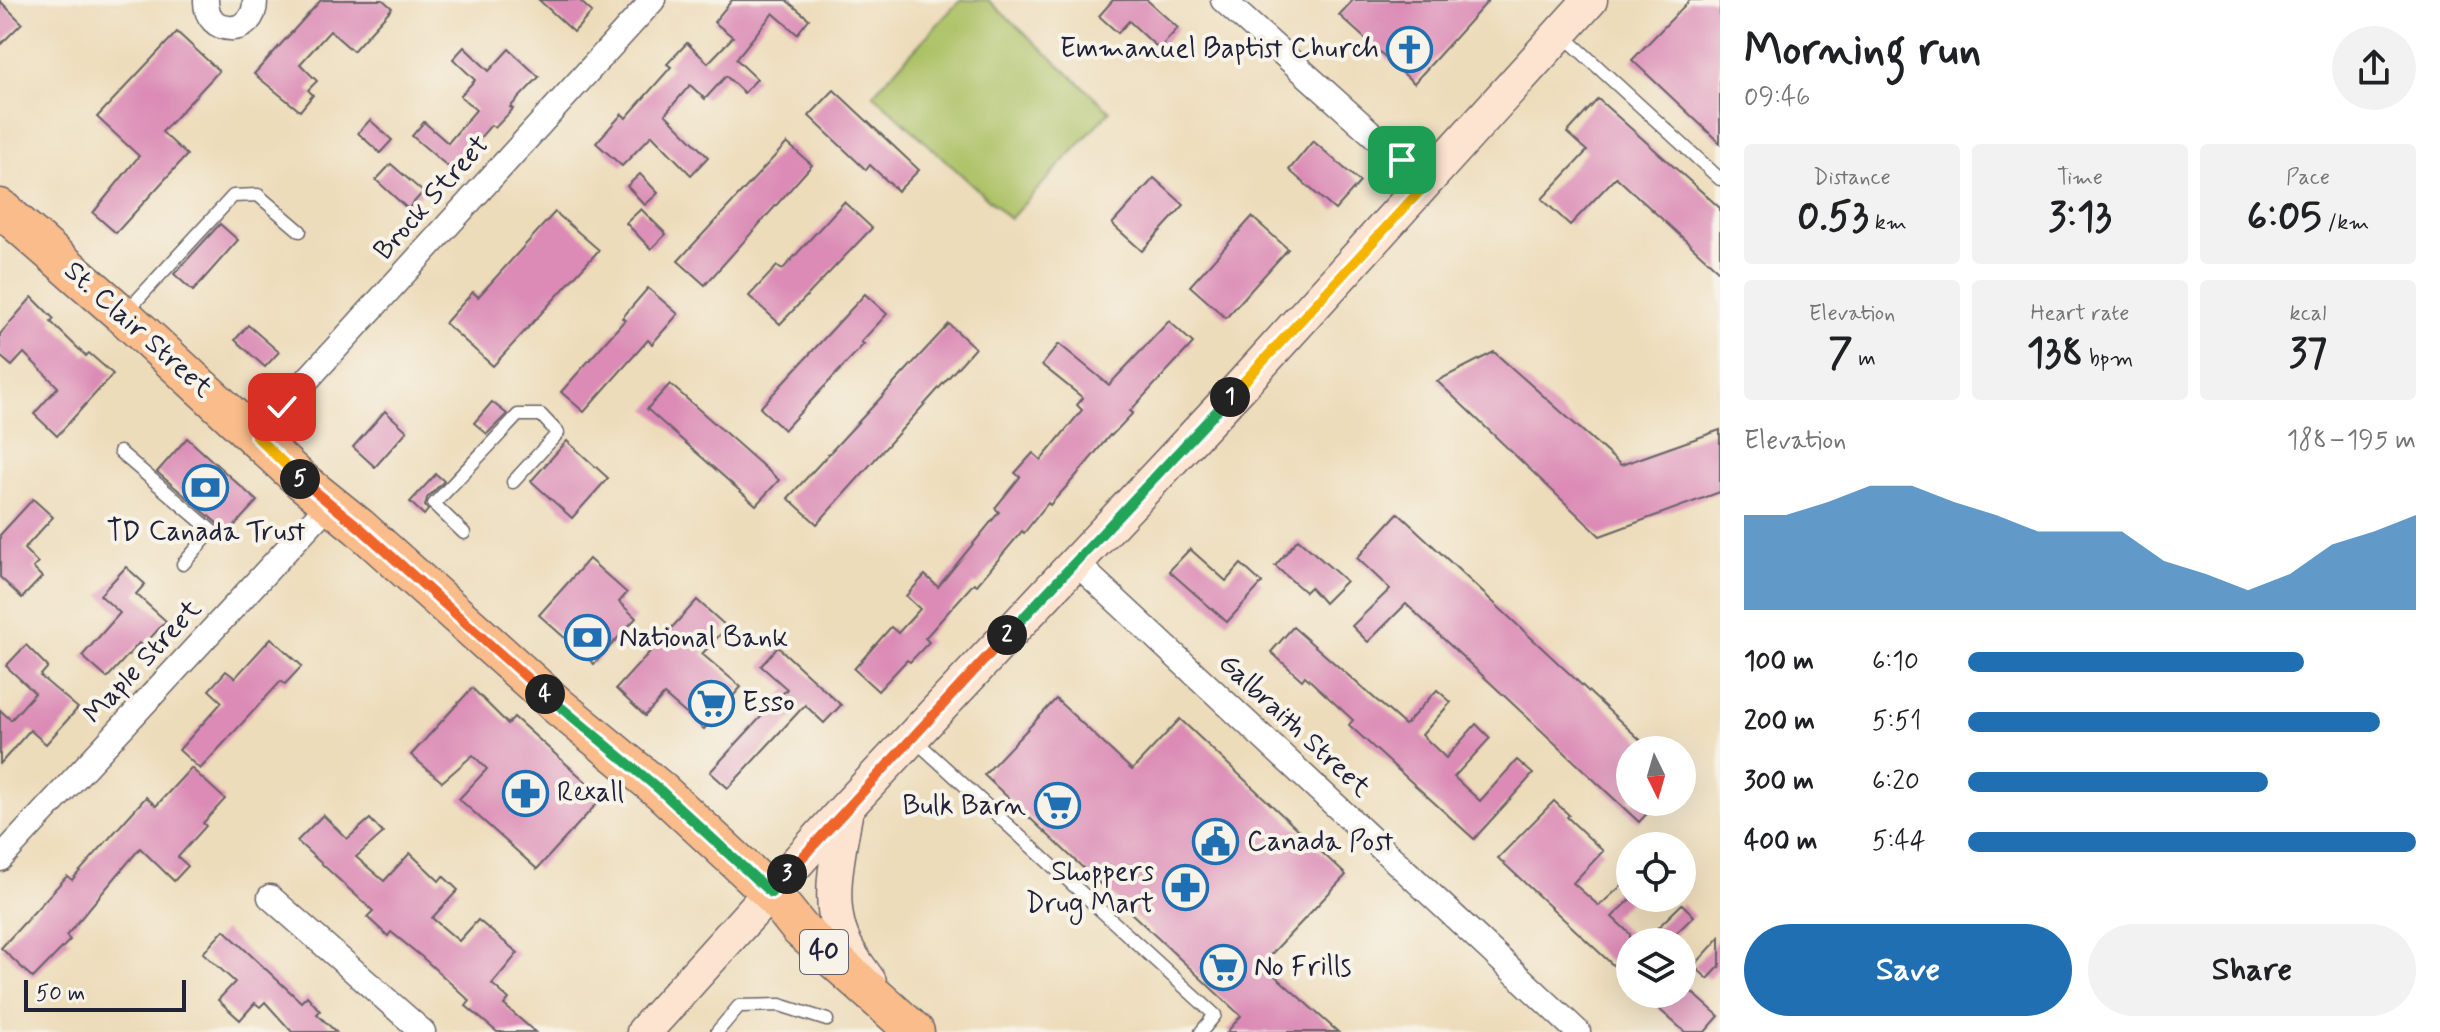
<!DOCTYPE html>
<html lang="en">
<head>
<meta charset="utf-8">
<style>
  :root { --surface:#fff; --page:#f2f2f2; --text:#202124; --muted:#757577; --accent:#1f6fb2 }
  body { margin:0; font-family:Mynerve,sans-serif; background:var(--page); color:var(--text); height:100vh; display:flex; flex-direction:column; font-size:30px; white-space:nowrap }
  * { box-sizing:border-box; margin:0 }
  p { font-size:26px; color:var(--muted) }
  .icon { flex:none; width:44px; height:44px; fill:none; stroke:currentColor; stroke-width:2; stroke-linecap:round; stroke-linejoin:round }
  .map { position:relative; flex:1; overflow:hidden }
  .sheet { display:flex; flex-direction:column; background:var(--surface); width:720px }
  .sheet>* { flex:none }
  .needle { width:52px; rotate:175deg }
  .tools { position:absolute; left:1616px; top:736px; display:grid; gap:16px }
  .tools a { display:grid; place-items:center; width:80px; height:80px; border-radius:50%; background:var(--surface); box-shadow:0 8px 32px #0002; font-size:40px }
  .scale { position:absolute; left:24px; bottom:20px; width:162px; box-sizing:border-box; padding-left:8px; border:4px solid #22223b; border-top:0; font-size:22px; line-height:28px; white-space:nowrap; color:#22223b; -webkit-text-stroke:6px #f7f3e8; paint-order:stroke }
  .pin { position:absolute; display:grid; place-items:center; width:68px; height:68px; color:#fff; margin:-34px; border-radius:16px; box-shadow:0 4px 12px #0006 }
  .km { position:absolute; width:40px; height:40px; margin:-20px; border-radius:50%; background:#222; color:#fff; font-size:22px; line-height:40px; text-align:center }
  .round { display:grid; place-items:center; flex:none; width:84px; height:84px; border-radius:42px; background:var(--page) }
  .head { display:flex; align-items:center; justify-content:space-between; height:136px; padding:0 24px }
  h1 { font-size:44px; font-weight:700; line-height:60px }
  .figures { display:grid; grid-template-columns:repeat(3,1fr); gap:12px; height:136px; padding:8px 24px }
  .figures div { display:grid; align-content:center; border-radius:8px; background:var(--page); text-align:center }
  .figures b { font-size:40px; font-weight:700 }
  .figures small { font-size:22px; font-weight:400 }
  .figures p { font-size:22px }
  .chart { height:224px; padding:16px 24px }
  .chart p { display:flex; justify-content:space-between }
  .chart svg { width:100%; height:144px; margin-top:8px; fill:var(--accent); opacity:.7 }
  .cta { display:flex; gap:16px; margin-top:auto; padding:16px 24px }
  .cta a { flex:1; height:92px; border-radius:48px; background:var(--accent); color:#fff; font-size:32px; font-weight:700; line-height:92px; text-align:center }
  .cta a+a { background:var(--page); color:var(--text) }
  ul { padding:0 24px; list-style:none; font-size:26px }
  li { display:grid; grid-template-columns:128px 96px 1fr; align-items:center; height:60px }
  li i { height:20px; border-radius:10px; background:var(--accent) }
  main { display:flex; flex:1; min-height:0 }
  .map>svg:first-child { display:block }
</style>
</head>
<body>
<main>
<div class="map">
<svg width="1720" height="1032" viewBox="0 0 1720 1032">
  <rect width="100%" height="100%" fill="#f7f3e8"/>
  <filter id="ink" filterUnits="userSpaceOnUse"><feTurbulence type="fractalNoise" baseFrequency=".0125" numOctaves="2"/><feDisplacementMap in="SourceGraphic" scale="16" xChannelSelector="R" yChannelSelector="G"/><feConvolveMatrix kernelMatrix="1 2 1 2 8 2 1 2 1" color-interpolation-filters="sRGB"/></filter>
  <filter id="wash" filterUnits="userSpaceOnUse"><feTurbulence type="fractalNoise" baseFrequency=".006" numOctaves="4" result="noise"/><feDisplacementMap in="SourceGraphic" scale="32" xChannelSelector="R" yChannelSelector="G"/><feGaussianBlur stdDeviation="1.8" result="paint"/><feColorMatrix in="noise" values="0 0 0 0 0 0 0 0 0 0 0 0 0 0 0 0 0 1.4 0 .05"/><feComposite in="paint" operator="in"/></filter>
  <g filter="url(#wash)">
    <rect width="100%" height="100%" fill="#eddcba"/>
    <!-- green -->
    <polygon fill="#acc165" stroke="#677250" stroke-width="2" points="960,0 988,0 1110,111 1010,219 873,94"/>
    <g id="blocks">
      <!-- building -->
      <g fill="#db8bb5">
        <polygon points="321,0 383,0 392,8 353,51 330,31 300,64 317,81 308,90 313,95 300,111 254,74"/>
        <polygon points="539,0 579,0 592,12 574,32"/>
        <polygon points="732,0 786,0 809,19 797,34 773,13 736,59 757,79 744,93 726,76 705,99 690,85 665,114 708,157 691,175 652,135 622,166 596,143 622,114 626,118 671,67 667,64 687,43 708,63 733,37 714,22"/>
        <polygon points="1113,0 1147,0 1178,28 1159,49 1129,21 1118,33 1099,16"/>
        <polygon points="1353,0 1489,0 1414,83 1339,15"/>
        <polygon points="1690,0 1720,0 1720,143 1632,60"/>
        <polygon points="0,1 22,23 0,45"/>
        <polygon points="177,32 219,71 162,132 187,155 116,233 93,213 139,156 97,117"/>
        <polygon points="464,47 489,71 509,49 539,77 510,107 513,109 495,128 491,125 452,170 412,136 424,122 448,143 476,110 460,96 475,80 453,59"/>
        <polygon points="834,90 919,170 898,191 870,165 866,170 809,116"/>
        <polygon points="1598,99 1720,208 1720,272 1616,177 1570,225 1542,199 1587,151 1567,133"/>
        <polygon points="370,120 392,140 380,153 358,133"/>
        <polygon points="1313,141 1360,182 1335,210 1289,170"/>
        <polygon points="787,143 812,165 705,285 678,261"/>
        <polygon points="391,164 423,192 408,209 376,180"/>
        <polygon points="640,174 658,193 645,205 627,186"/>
        <polygon points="1154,178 1184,205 1142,251 1112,224"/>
        <polygon points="844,202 872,228 780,324 749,296 777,266 782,270"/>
        <polygon points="641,209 666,234 651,249 626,223"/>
        <polygon points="555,212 599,250 493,366 445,323 473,292 478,297"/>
        <polygon points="1252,217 1288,249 1226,318 1190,286"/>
        <polygon points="220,224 238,240 193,291 174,274"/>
        <polygon points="648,288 678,314 652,344 648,340 584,412 561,392 625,320 622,318"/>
        <polygon points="865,294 887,314 861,342 864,344 784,430 760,408"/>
        <polygon points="32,297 54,319 51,322 86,356 89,353 113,374 57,436 34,414 58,387 24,353 12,366 0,356 0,334"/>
        <polygon points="1169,321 1193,343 1130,411 1133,413 1111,436 1110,435 1075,477 1050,505 1048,503 1024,533 1022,531 977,585 974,583 925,638 929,642 910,662 907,660 878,691 854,669 891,627 898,633 920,609 906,596 925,575 938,587 999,512 995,508 1020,477 1015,473 1033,453 1041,460 1082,410 1077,405 1083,398 1042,365 1059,344 1109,385"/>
        <polygon points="949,324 975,348 817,524 788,498"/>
        <polygon points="248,325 279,352 265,367 235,340"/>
        <polygon points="1494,352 1621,465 1720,430 1720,492 1600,536 1437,381"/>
        <polygon points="670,384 779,480 756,505 647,409"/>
        <polygon points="492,402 507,414 487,434 474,423"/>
        <polygon points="385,411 407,431 375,467 353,447"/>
        <polygon points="187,438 257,501 226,535 218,524 157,472"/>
        <polygon points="567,441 608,478 572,518 531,481"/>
        <polygon points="436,474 444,481 427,498 425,506 428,510 424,515 410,502"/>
        <polygon points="33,499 53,517 24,549 38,563 33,568 42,577 22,598 0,577 0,535"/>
        <polygon points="1398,513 1651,750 1630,750 1630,802 1658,802 1639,822 1406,604 1368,642 1352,626 1390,589 1357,558"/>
        <polygon points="1298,539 1346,581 1324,603 1310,587 1305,592 1275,566"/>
        <polygon points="1190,549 1226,581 1241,564 1262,583 1227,622 1169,571"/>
        <polygon points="589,559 627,593 619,602 636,618 594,664 539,615"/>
        <polygon points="126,567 145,584 136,594 166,621 143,646 139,643 107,678 82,656 120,613 100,595"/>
        <polygon points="697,600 727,627 702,654 741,687 704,729 664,695 645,716 616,689"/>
        <polygon points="1293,627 1405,725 1437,690 1451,702 1422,735 1446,758 1476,724 1490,738 1454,777 1480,801 1517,760 1533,774 1474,839 1349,725 1353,720 1305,676 1302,680 1271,652"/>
        <polygon points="271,638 302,666 285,684 281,681 200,769 179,750 222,702 209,690 226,671 235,678"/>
        <polygon points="26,645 48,667 40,676 78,708 46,744 30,730 0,764 0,710 11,720 35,693 6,666"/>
        <polygon points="778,647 841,705 824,723 805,705 728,788 710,772 787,689 761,666"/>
        <polygon points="472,688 508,724 514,717 603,797 537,869 459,799 487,769 473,755 442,782 411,755"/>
        <polygon points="1056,699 1132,770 1180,719 1346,875 1262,964 1338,1032 1227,1032 1241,1016 984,775"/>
        <polygon points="191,768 225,799 203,823 206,826 178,857 188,866 174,881 140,848 66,936 70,940 33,978 1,948 67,876 72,880 146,797 156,806"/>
        <polygon points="1554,801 1569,815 1567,817 1603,851 1573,883 1599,906 1630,878 1632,898 1612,917 1630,934 1630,981 1498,858"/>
        <polygon points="323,815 347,839 370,819 383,833 356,857 384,881 410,853 439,881 443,876 458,890 432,918 459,941 478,920 518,953 492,984 509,999 504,1005 535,1032 497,1032 466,1006 470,1001 422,957 391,932 388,936 367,917 373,911 297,841"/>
        <polygon points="1682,904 1694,916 1667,942 1643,942"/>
        <polygon points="224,930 301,1002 307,996 320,1011 317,1014 336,1032 292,1032 265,1002 260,1007 255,1003 240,1020 218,1000 235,982 203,953"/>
        <polygon points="1720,937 1720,966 1708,979 1694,966"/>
        <polygon points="1685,986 1719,1016 1705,1032 1685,1032 1642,994 1682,994"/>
      </g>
    </g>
  </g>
  <g filter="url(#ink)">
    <use href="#blocks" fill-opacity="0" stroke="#696367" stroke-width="2"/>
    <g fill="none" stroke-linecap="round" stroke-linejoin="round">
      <defs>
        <g id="service">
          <polyline points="1563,35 1720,179"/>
          <polyline points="127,311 233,196 258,195 300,231"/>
          <polyline points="120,452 212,531 183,564"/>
          <polyline points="464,533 434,504 518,415 541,415 558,433 513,482"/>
          <polyline points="915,740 1215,1015 1201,1032"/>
          <polyline points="717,1032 739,1006 780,1005 827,1020"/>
        </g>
        <g id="minor">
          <path d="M206 0C205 37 256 38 255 0"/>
          <polyline points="1223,0 1427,183"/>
          <polyline points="256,436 653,0"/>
          <polyline points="1075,562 1578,1032"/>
          <polyline points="0,859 329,504"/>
          <polyline points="270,897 423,1032"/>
        </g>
        <g id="secondary">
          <path d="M846 809C839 851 824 904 845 945 851 958 861 970 869 982"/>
          <polyline points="644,1032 846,808 1239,388 1590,0"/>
        </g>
        <polyline id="primary" points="0,208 123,315 302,481 359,527 558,706 660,790 771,893 800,929 915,1032"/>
      </defs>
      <!-- service casing -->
      <use href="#service" stroke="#696367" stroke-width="15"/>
      <!-- minor casing -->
      <use href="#minor" stroke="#696367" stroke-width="27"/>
      <!-- secondary casing -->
      <use href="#secondary" stroke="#696367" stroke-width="37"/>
      <!-- primary casing -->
      <use href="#primary" stroke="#696367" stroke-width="41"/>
      <!-- service -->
      <use href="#service" stroke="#fff" stroke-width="12"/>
      <!-- minor -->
      <use href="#minor" stroke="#fff" stroke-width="24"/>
      <!-- secondary -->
      <use href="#secondary" stroke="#fde4d0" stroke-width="34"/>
      <!-- primary -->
      <use href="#primary" stroke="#f9bc8a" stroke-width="38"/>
    </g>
  </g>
  <g fill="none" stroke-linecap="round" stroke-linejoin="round" filter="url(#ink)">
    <defs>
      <polyline id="split-1" points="1230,397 1427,183 1402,160"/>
      <polyline id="split-2" points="1007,635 1230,397"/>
      <polyline id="split-3" points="787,874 1007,635"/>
      <polyline id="split-4" points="545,694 660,790 771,893 787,874"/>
      <polyline id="split-5" points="300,479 359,527 545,694"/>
      <polyline id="split-6" points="282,407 256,436 300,479"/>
    </defs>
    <!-- split-1 casing -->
    <use href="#split-1" stroke="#fff" stroke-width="16"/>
    <!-- split-2 casing -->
    <use href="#split-2" stroke="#fff" stroke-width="16"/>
    <!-- split-3 casing -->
    <use href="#split-3" stroke="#fff" stroke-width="16"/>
    <!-- split-4 casing -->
    <use href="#split-4" stroke="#fff" stroke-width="16"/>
    <!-- split-5 casing -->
    <use href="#split-5" stroke="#fff" stroke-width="16"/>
    <!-- split-6 casing -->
    <use href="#split-6" stroke="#fff" stroke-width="16"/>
    <!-- split-1 -->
    <use href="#split-1" stroke="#f5b400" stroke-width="10"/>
    <!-- split-2 -->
    <use href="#split-2" stroke="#22a559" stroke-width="10"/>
    <!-- split-3 -->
    <use href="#split-3" stroke="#f0652b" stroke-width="10"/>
    <!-- split-4 -->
    <use href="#split-4" stroke="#22a559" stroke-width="10"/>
    <!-- split-5 -->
    <use href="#split-5" stroke="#f0652b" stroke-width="10"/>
    <!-- split-6 -->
    <use href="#split-6" stroke="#f5b400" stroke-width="10"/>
  </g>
  <!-- icons -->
  <defs>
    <symbol id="church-ring" viewBox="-11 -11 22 22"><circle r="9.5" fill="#f7f3e8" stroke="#1f6fb2" stroke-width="1.5"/><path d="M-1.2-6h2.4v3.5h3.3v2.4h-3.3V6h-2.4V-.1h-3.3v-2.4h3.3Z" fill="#1f6fb2"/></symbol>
    <symbol id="bank-ring" viewBox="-11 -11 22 22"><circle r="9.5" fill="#f7f3e8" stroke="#1f6fb2" stroke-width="1.5"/><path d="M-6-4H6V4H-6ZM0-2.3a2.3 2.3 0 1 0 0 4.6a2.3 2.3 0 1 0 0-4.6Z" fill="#1f6fb2"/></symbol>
    <symbol id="supermarket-ring" viewBox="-11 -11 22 22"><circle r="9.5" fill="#f7f3e8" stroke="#1f6fb2" stroke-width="1.5"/><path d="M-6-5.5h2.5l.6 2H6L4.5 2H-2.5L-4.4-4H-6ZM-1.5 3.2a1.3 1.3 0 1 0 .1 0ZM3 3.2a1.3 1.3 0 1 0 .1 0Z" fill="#1f6fb2"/></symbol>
    <symbol id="pharmacy-ring" viewBox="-11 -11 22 22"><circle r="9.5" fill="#f7f3e8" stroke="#1f6fb2" stroke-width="1.5"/><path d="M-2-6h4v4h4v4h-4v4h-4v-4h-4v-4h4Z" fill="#1f6fb2"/></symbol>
    <symbol id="civic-ring" viewBox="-11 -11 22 22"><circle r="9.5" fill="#f7f3e8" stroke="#1f6fb2" stroke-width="1.5"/><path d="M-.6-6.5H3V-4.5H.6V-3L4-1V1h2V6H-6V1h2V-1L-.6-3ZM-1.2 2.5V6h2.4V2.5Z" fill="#1f6fb2"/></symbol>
  </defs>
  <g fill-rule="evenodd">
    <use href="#church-ring" x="1384" y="24" width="51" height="51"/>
    <use href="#bank-ring" x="180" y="462" width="51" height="51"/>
    <use href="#bank-ring" x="562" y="612" width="51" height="51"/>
    <use href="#supermarket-ring" x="686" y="678" width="51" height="51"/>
    <use href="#pharmacy-ring" x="500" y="768" width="51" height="51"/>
    <use href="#supermarket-ring" x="1032" y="780" width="51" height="51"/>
    <use href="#civic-ring" x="1190" y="816" width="51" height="51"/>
    <use href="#pharmacy-ring" x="1160" y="862" width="51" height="51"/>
    <use href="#supermarket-ring" x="1198" y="942" width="51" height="51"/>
  </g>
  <g text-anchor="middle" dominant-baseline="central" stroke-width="8" stroke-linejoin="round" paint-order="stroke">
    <!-- shield labels -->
    <rect fill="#f7f3e8" stroke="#62616f" stroke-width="2" x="800" y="930" width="48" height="44" rx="6"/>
    <g font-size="26" font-weight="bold" fill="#22223b">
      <text x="824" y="952">40</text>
    </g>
    <!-- poi labels -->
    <g font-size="28" fill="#22223b" stroke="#f7f3e8" text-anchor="start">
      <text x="1379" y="49" text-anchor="end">Emmanuel Baptist Church</text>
      <text x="206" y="532" text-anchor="middle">TD Canada Trust</text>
      <text x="619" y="638">National Bank</text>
      <text x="742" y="703">Esso</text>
      <text x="557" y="793">Rexall</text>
      <text x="1026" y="806" text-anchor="end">Bulk Barn</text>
      <text x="1247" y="842">Canada Post</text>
      <text x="1154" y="872" text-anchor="end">Shoppers<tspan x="1154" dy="32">Drug Mart</tspan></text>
      <text x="1254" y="967">No Frills</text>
    </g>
    <!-- street labels -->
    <g font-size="28" fill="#22223b" stroke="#f7f3e8">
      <text transform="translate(432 198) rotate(-48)">Brock Street</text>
      <text transform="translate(138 330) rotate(42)">St. Clair Street</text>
      <text transform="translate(143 662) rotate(-47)">Maple Street</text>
      <text transform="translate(1294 726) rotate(43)">Galbraith Street</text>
    </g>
  </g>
</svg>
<div class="tools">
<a><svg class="needle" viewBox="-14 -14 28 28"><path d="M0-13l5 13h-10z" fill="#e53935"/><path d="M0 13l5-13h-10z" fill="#757577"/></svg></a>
<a><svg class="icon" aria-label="locate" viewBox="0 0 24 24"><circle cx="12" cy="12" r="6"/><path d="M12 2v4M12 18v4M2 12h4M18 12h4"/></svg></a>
<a><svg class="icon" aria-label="layers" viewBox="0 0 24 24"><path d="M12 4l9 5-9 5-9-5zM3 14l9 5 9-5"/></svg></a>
</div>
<div class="scale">50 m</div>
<div class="pin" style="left:1402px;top:160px;background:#1e9e55"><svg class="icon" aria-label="arrive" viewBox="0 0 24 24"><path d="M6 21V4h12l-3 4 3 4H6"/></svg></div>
<div class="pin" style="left:282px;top:407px;background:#d93025"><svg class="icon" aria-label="check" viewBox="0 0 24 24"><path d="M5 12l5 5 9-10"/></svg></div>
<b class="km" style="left:1230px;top:397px">1</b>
<b class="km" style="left:1007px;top:635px">2</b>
<b class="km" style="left:787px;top:874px">3</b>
<b class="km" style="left:545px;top:694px">4</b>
<b class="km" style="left:300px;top:479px">5</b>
</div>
<section class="sheet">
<div class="head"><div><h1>Morning run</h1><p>09:46</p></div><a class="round"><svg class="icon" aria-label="share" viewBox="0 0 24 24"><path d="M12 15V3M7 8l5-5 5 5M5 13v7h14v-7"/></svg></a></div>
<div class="figures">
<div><p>Distance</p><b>0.53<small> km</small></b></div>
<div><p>Time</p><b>3:13</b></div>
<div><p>Pace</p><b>6:05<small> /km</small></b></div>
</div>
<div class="figures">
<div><p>Elevation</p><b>7<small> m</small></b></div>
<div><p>Heart rate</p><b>138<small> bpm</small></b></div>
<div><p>kcal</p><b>37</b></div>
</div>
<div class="chart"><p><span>Elevation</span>188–195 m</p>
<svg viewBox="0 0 160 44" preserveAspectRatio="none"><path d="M0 44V15L10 15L20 11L30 6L40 6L50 11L60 15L70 20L80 20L90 20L100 29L110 33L120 38L130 33L140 24L150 20L160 15V44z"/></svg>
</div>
<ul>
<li><b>100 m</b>6:10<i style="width:75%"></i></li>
<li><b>200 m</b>5:51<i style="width:92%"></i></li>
<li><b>300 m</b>6:20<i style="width:67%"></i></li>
<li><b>400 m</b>5:44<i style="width:100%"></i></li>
</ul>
<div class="cta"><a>Save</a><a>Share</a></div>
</section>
</main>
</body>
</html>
